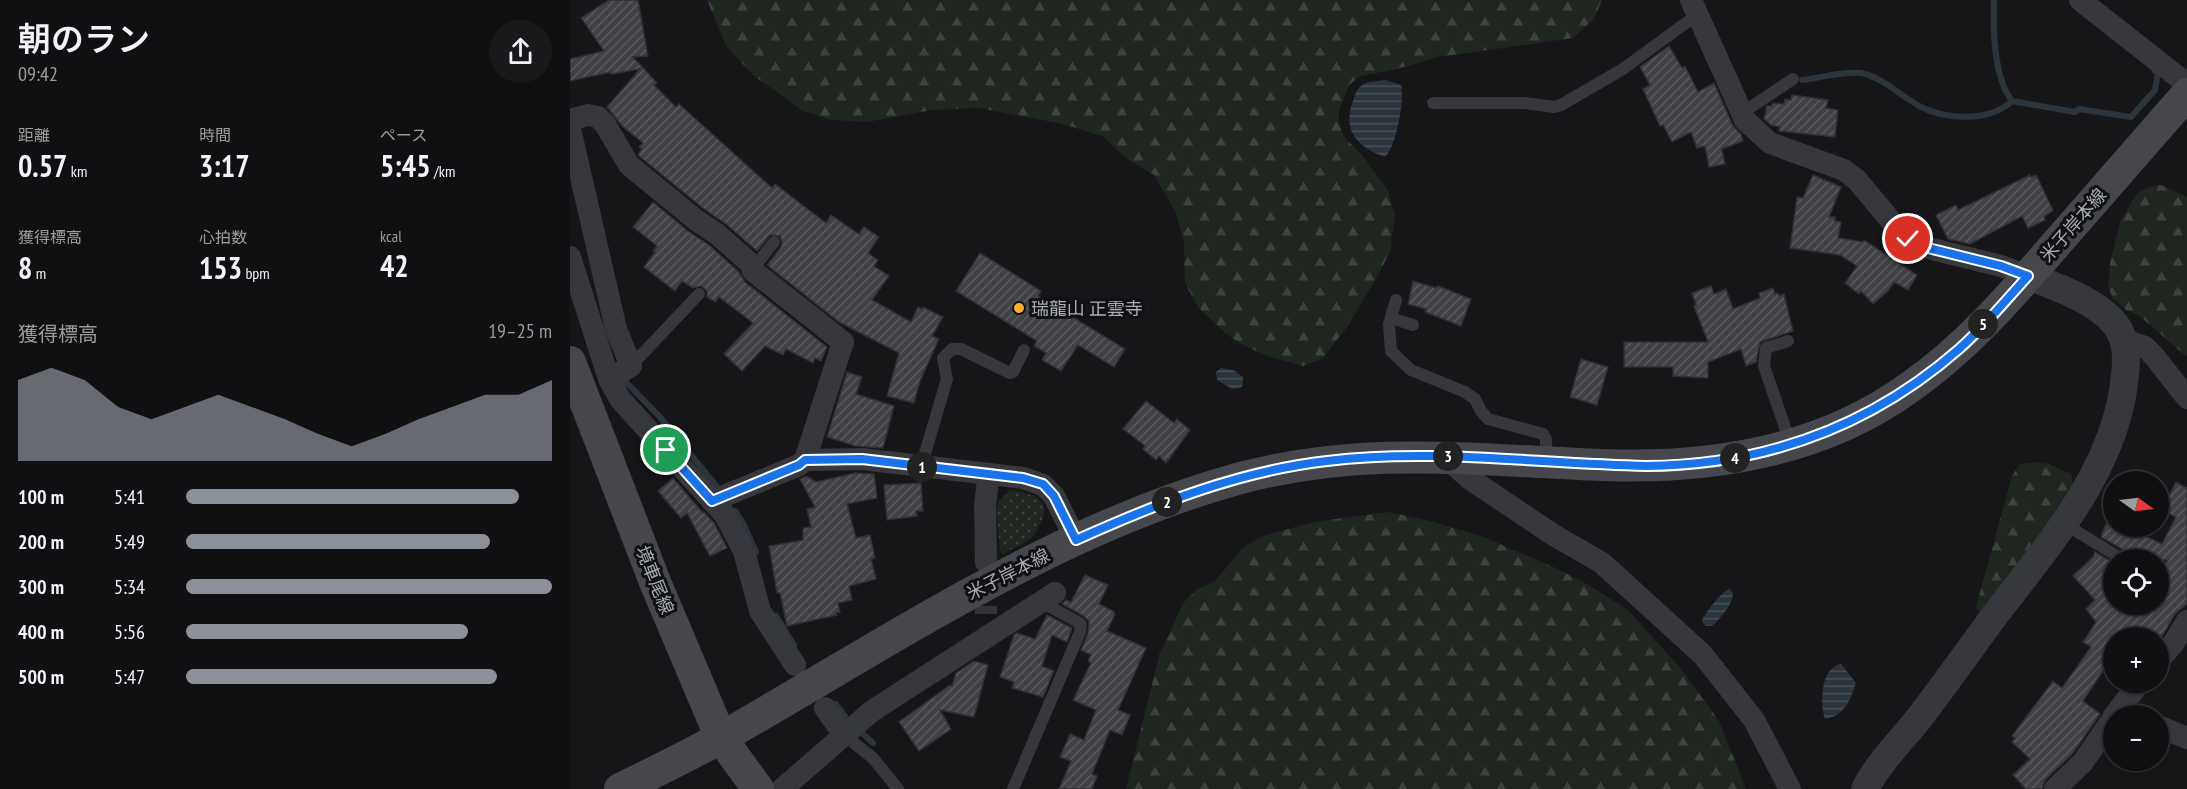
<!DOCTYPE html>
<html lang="ja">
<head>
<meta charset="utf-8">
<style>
  :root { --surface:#101012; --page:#19191b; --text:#f1f3f6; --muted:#9c9d9f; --line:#303032; --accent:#8c9099 }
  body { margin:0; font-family:"PT Sans Narrow","Noto Sans JP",sans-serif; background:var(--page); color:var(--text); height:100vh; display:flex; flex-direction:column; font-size:22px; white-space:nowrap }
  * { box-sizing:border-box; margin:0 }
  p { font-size:20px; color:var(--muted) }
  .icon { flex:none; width:33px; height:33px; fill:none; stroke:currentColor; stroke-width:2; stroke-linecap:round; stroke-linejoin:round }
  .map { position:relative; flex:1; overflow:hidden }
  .drawer { display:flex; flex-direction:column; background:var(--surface); width:570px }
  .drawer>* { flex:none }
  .needle { width:39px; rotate:104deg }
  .buttons { position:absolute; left:1533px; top:471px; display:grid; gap:12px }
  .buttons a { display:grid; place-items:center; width:66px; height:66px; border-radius:50%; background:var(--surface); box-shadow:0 2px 4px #0004,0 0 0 2px var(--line); font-size:30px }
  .pin { position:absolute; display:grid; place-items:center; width:51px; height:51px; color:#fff; margin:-26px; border:3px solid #fff; border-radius:50%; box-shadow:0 2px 6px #0007 }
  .km { position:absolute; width:30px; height:30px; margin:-15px; border-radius:50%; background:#222; color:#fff; font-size:16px; line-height:30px; text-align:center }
  .round { display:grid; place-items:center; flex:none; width:63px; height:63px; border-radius:32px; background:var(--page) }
  .summary { display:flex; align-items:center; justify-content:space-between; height:102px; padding:0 18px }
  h1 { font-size:33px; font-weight:600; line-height:45px }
  .metrics { display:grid; grid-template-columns:repeat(3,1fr); gap:9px; height:102px; padding:6px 18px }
  .metrics div { display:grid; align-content:center }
  .metrics b { font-size:30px; font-weight:600 }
  .metrics small { font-size:16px; font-weight:400 }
  .metrics p { font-size:16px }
  .chart { height:168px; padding:12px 18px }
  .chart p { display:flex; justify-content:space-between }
  .chart svg { width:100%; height:108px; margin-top:6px; fill:var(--accent); opacity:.7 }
  ul { padding:0 18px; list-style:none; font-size:20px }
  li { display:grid; grid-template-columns:96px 72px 1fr; align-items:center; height:45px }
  li i { height:15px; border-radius:8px; background:var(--accent) }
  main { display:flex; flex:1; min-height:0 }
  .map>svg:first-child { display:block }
</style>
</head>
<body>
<main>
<section class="drawer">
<div class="summary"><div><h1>朝のラン</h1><p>09:42</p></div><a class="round"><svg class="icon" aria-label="share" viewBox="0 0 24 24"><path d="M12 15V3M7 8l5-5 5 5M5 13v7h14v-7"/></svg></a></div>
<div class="metrics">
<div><p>距離</p><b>0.57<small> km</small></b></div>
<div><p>時間</p><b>3:17</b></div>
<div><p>ペース</p><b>5:45<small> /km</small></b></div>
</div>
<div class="metrics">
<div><p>獲得標高</p><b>8<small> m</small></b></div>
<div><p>心拍数</p><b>153<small> bpm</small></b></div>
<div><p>kcal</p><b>42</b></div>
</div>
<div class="chart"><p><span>獲得標高</span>19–25 m</p>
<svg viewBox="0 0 160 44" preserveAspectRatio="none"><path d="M0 44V11L10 6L20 11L30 22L40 27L50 22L60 17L70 22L80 27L90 33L100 38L110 33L120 27L130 22L140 17L150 17L160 11V44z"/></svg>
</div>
<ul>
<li><b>100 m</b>5:41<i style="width:91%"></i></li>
<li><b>200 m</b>5:49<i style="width:83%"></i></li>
<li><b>300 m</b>5:34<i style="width:100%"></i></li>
<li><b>400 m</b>5:56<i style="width:77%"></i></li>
<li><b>500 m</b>5:47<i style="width:85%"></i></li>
</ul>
</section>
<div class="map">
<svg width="1617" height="789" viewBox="0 0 1617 789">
  <defs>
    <pattern id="forest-firs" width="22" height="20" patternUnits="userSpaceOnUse" patternTransform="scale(1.5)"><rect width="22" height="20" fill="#1e261f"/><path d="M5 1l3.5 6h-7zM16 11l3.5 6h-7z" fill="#3c433d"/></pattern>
    <pattern id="park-dots" width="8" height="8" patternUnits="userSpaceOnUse" patternTransform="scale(1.5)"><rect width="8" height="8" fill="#1e261f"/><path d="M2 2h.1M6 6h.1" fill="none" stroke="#3c433d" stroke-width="1.8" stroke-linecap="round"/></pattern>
    <pattern id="water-rules" width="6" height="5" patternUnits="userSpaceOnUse" patternTransform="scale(1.5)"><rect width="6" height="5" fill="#2c353c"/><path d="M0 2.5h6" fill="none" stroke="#485056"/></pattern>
    <pattern id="building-hatch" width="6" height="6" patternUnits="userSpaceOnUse" patternTransform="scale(1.5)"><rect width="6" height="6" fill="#404145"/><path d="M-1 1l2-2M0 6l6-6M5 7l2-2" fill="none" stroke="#595a5e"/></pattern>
  </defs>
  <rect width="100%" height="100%" fill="#161618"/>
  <!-- forest -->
  <g fill="url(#forest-firs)">
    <polygon points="137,0 1032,0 1024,19 1003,38 869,57 823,70 790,76 779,85 769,110 769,123 774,137 791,154 818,190 825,215 820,252 808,275 777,327 752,359 733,366 700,357 671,344 655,333 628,307 615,283 614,241 605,211 584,175 557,159 532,136 493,124 409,108 362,110 297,122 262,120 233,111 183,75 156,46"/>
    <polygon points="1591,185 1617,197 1617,357 1571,317 1556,310 1543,299 1538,287 1540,264 1550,223 1562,201 1569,192 1579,187"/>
    <polygon points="1465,462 1479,464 1501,474 1503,484 1500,494 1410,613 1406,607 1442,476 1450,464"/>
    <polygon points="819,512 864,522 911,536 988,569 1022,587 1058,610 1112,670 1149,721 1176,789 556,789 589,656 613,603 627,589 644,582 673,548 692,536 744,522"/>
  </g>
  <!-- park -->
  <path fill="url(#park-dots)" d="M440 490C460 493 483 497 471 522 468 527 466 534 461 538 453 544 442 549 432 554L430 549 426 511 428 503Z"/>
  <!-- water -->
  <g fill="url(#water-rules)">
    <path d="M815 80 831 85C835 98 826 148 815 157 787 147 772 131 783 101 785 94 788 86 796 83 801 81 809 81 815 80Z"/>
    <polygon points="651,368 663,370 673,377 673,385 670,388 662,389 647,380 646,372"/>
    <path d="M1159 589 1163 593C1163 604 1151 618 1142 626H1136L1132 622 1133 618C1140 608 1148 595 1159 589Z"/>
    <path d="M1271 664 1286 683C1280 700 1275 716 1255 719 1250 703 1250 668 1271 664Z"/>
  </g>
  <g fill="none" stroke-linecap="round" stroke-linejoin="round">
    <!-- stream -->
    <g stroke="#2c353c" stroke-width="6">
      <path d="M1424 0C1423 29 1423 76 1442 101L1505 112 1509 109 1561 117 1585 90 1588 73 1585 71"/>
      <path d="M1232 80C1250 78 1272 71 1291 73 1312 77 1332 97 1351 107 1377 120 1420 122 1442 101"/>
      <polyline points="54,374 56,382 89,416 152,493"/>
      <polyline points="165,511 173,523 186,552"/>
      <polyline points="206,616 224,645"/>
      <polyline points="266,704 275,716"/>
      <polyline points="292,733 303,743"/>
    </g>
  </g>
  <!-- building -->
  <g fill="url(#building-hatch)" stroke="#303034" stroke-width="1.5">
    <polygon points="39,0 68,0 78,56 63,57 87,83 84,85 106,107 109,104 202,188 205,184 256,223 261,215 289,234 294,227 309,237 298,253 308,260 304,266 319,276 302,300 341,322 348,307 352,309 353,307 373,317 362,336 369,339 350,381 344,403 317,396 329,353 269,322 197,265 211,247 212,243 210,236 200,235 187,251 156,224 134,209 69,156 68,154 72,149 69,147 73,143 52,126 37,107 70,69 41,74 41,72 0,81 0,59 34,51 11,18"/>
    <polygon points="1099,46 1112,68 1115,66 1128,92 1144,83 1163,126 1171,134 1173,141 1152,149 1155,164 1139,167 1135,146 1127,148 1121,132 1102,142 1093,125 1090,126 1073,89 1080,85 1070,67"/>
    <polygon points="1222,95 1258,100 1256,108 1268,110 1265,137 1209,131 1210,127 1201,125 1194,119 1197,106 1201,106 1203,103 1214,104 1215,99 1221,100"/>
    <polygon points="1243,175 1271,187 1259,217 1265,217 1265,221 1271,222 1268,238 1293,242 1294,240 1347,275 1338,290 1324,282 1318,291 1303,304 1291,291 1289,294 1275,283 1287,266 1270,255 1220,248 1227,197 1233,198"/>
    <polygon points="1460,175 1461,177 1466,175 1483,210 1474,217 1475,220 1458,228 1452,216 1400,244 1378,239 1366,215 1386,205 1388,210"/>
    <polygon points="83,202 118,231 139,245 169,272 175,282 257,347 251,361 245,358 243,363 216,349 213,355 195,346 172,371 154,354 183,323 149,297 145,302 137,297 137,291 131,286 123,288 112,281 105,291 74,267 85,252 83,251 87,246 63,227"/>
    <polygon points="410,253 471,291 468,296 555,349 544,367 508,345 491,371 472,360 476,353 464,346 467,341 386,291"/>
    <polygon points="843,281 866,288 868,286 901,299 891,326 855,312 856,309 838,304"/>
    <polygon points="1141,286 1144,294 1156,289 1163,309 1190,298 1189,293 1203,288 1205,294 1208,293 1209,296 1214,294 1223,331 1190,342 1186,362 1176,366 1171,349 1138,362 1138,378 1103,376 1103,367 1054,367 1054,342 1138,342 1124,306 1126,305 1122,293"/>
    <polygon points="1011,359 1038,367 1027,405 1000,397"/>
    <polygon points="277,372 292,377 286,394 324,406 313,448 286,446 257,437"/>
    <polygon points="576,401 604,423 607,419 620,430 596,463 589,456 586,460 573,449 575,446 553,429"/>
    <polygon points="285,473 304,474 307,498 277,504 286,538 300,535 305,558 301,559 306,579 279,586 282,600 268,603 270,612 266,613 267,615 217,626 210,593 207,593 199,546 233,540 233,528 241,527 237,509 245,507 230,479 236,476 246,482"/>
    <polygon points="103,478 133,513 134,512 144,523 157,548 140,556 117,513 111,518 88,491"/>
    <polygon points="1606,482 1617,488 1617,604 1605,614 1591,638 1544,638 1544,671 1536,666 1513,701 1530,714 1503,753 1475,780 1472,789 1456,789 1443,775 1460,759 1442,742 1445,738 1442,736 1483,681 1492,688 1521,647 1513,642 1526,622 1516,609 1525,600 1503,576 1523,557 1525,552 1544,563 1544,604 1588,604 1588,574 1598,560 1554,560 1554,553 1552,549 1531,537 1536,524 1562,535 1564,531 1592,544 1606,517 1592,510"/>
    <polygon points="351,483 353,511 346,511 347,516 317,520 314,485"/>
    <polygon points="515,575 538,585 529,604 543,611 545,614 537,631 576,648 548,710 560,715 552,735 540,730 522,774 527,776 522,789 489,789 501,761 490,757 500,734 514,740 526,710 503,700 521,663 518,661 521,655 511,650 518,633 519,621 512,615 492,604 496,600 501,602"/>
    <polygon points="477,615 502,628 497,642 482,635 472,666 484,671 473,697 442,688 444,682 430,677 444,635 447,633 465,639"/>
    <polygon points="404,661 418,665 404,717 370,710 381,729 349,751 329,722 380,685 382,686 386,673"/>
  </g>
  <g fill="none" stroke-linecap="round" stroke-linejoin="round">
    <!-- minor-tunnel -->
    <polyline stroke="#333438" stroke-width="22" stroke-dasharray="22 11" stroke-linecap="butt" points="416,573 416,614"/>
    <!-- service -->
    <g stroke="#37383d" stroke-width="12">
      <polyline points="863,103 954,103 984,107 991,105 1053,69 1128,14"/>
      <polyline points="1172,113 1223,79"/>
      <polyline points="182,270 204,242"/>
      <polyline points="826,300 819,324 821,351 841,370 895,392 905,399 911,411 918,419 973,434 976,439 976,461"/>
      <polyline points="821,318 843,325"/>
      <polyline points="1218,341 1196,348 1194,366 1221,445"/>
      <polyline points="61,366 129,294"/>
      <polyline points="351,467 377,379 373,358 382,349 391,349 440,373 443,372 454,350"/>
      <polyline points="1493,523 1547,556"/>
      <polyline points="274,735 303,758 328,789"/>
      <polyline points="443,789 510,632 511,624 508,622 471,602"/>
    </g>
    <!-- minor -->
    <g stroke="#37383d" stroke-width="22">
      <polyline points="1121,0 1175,120 1200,143 1274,170 1287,180 1327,228 1350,246 1431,266 1458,276"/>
      <polyline points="1510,0 1617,84"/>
      <polyline points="0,120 18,115 28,117 35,124 59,165 126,220 147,234 181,264 183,271 273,342 235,460 229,465 142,501"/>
      <polyline points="0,129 46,329 61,366 39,379"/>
      <polyline points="0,257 39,379 50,399 155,515 174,551 190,611 225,665"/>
      <polyline points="1554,340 1575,347 1584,356 1617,398"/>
      <polyline points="874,456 900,479 982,534 1032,563 1133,655 1184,720 1220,789"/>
      <polyline points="235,460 292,459 453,478 473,485 484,496 506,540"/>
      <polyline points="416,562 415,504 419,474"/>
      <polyline points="1588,661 1603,644 1617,621"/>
      <polyline points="255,708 274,735"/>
      <polyline points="1544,716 1570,682"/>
      <polyline points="1588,726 1617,738"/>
      <polyline points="212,789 302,711 485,593"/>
      <polyline points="1485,789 1513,762 1544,717"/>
    </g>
    <!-- tertiary -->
    <path stroke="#37383d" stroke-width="28" d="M1295 789C1308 763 1332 740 1350 717 1375 684 1400 649 1425 615 1479 544 1547 468 1555 375 1557 357 1557 339 1545 324 1527 301 1485 286 1458 276"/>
    <!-- secondary -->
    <g stroke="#45474d" stroke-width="32">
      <polyline points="0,362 85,582 151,738 188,789"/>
      <path d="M50 789C85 772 120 755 154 736 320 642 481 531 667 479 793 445 905 460 1033 465 1141 469 1251 452 1340 387 1399 346 1446 290 1493 236 1534 189 1576 141 1617 94"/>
    </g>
  </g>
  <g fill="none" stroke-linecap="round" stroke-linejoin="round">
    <defs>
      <path id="route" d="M96 450 142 501 229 465 235 460 292 459 453 478 473 484 484 496 506 540C586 504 669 471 757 461 863 448 970 464 1076 466 1195 465 1300 427 1389 349 1414 327 1436 300 1458 276L1431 266 1350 246 1338 239"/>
    </defs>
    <!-- route casing -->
    <use href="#route" stroke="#fff" stroke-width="12"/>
    <!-- route -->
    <use href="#route" stroke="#1a73e8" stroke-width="8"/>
  </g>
  <!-- markers -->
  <circle fill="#f2b134" stroke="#111113" stroke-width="2" cx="449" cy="308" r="6"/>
  <g text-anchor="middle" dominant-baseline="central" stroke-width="6" stroke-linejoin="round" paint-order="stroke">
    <!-- street labels -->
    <g font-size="18" fill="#a8adb8" stroke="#111113">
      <text transform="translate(1503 225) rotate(-49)">米子岸本線</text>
      <text transform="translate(438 574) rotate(-27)">米子岸本線</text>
      <text transform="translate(85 580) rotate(68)">境車尾線</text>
    </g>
    <!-- poi labels -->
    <g font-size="18" fill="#a8adb8" stroke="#111113" text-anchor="start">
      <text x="461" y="308">瑞龍山 正雲寺</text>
    </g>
  </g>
</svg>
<div class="buttons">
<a><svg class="needle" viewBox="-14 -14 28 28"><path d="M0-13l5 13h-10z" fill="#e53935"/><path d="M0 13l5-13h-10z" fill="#9c9d9f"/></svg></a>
<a><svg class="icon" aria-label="locate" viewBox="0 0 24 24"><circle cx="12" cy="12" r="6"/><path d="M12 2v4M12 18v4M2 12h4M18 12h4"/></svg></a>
<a>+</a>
<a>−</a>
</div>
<div class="pin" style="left:96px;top:450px;background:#1e9e55"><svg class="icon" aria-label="arrive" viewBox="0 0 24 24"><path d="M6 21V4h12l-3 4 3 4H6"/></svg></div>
<div class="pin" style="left:1338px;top:239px;background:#d93025"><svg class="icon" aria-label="check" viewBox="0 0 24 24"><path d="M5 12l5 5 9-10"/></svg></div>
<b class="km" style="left:352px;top:467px">1</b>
<b class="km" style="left:597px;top:502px">2</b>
<b class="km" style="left:878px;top:456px">3</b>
<b class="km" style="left:1165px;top:458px">4</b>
<b class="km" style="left:1413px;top:324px">5</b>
</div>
</main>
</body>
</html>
